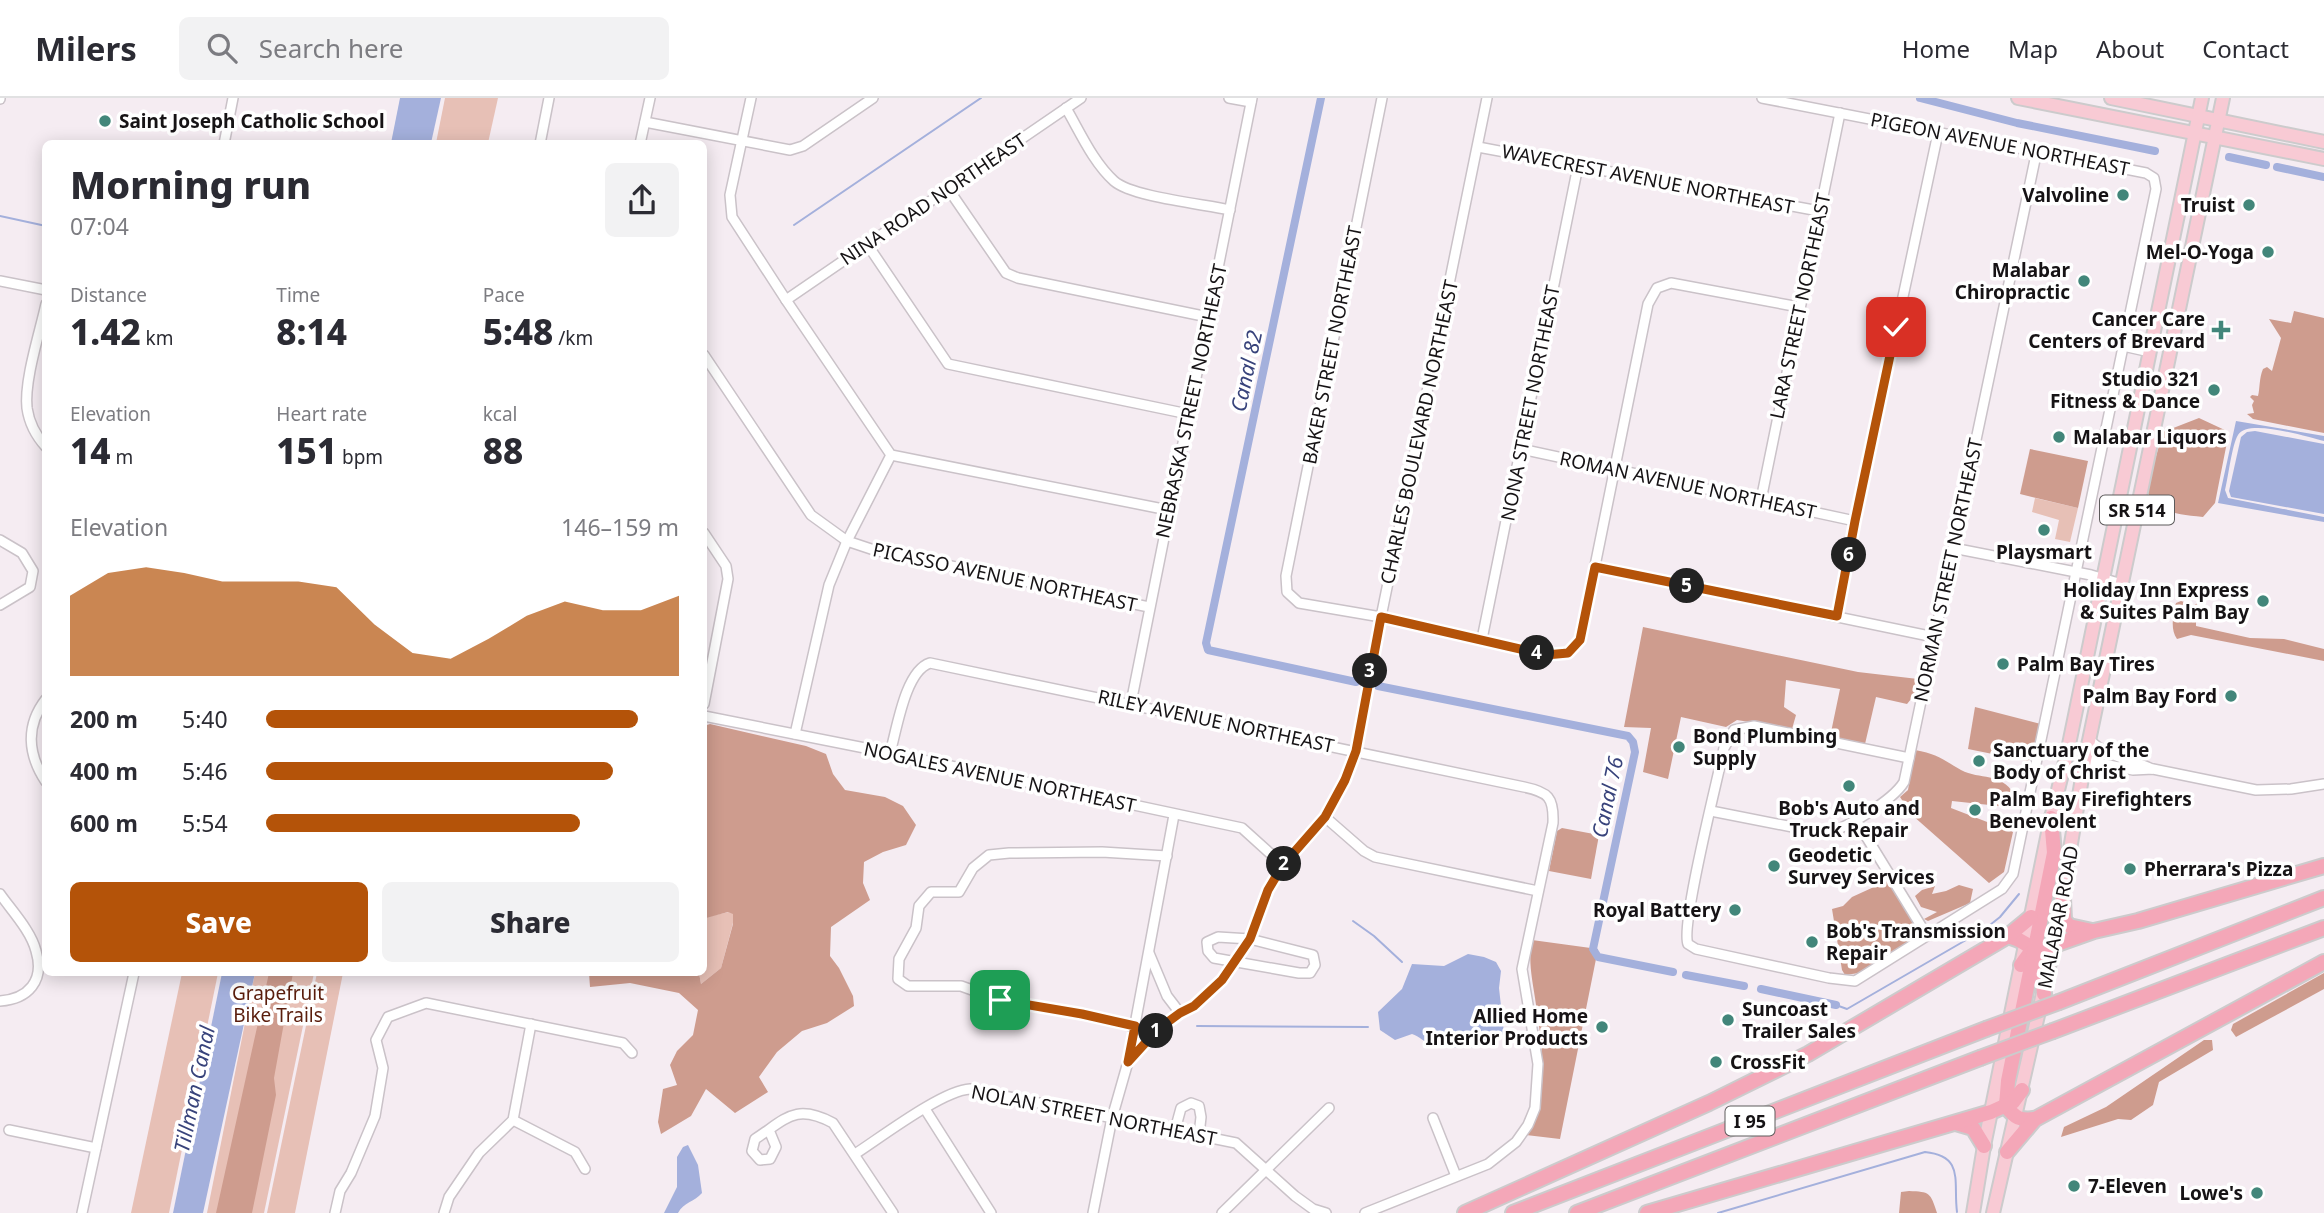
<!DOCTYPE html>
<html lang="en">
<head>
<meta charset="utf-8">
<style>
  :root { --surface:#fff; --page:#f2f2f3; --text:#2b2b33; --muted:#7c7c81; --line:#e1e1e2; --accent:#b45309 }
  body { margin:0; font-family:"Noto Sans",sans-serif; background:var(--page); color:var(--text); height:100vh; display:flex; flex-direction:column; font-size:26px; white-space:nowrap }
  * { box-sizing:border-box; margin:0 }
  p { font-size:23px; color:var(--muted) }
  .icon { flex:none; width:38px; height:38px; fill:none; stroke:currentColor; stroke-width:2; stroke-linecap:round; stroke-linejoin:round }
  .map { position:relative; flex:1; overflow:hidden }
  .sheet { position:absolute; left:42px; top:42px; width:665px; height:836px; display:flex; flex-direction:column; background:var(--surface); border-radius:10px; box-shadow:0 4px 18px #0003 }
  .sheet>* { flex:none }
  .pin { position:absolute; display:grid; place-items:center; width:60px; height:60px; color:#fff; margin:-30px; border-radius:14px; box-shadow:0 4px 10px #0006 }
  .km { position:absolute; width:35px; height:35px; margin:-18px; border-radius:50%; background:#222; color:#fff; font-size:19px; line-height:35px; text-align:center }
  .round { display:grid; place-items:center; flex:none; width:74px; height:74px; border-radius:10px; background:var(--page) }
  .head { display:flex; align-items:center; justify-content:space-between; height:119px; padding:0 28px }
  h1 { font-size:38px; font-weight:800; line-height:52px }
  .stats { display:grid; grid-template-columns:repeat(3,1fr); gap:10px; height:119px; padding:7px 28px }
  .stats div { display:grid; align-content:center }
  .stats b { font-size:35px; font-weight:800 }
  .stats small { font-size:19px; font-weight:400 }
  .stats p { font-size:19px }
  .chart { height:196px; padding:14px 28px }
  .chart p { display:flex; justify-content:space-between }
  .chart svg { width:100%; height:126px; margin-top:7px; fill:var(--accent); opacity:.7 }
  .action { display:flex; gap:14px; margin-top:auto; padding:14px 28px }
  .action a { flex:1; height:80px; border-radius:10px; background:var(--accent); color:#fff; font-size:28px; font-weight:800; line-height:80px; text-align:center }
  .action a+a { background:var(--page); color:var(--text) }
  ul { padding:0 28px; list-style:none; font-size:23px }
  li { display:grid; grid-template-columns:112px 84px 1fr; align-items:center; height:52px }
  li i { height:18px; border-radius:9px; background:var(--accent) }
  header { display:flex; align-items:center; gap:42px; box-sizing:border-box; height:98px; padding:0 35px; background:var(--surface); border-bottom:2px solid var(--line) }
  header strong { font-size:33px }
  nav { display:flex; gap:38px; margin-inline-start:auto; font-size:24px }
  .search { width:490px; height:63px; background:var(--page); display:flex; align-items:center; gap:18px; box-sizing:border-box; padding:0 24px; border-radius:10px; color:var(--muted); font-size:26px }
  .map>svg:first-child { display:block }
</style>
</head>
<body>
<header>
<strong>Milers</strong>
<div class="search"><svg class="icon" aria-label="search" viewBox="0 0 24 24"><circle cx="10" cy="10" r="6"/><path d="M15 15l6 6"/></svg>Search here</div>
<nav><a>Home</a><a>Map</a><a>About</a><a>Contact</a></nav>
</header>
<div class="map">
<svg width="2324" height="1115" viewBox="0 0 2324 1115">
  <rect width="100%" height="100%" fill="#f5ecf2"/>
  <!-- green -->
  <g fill="#e7c0b6">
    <polygon points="445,0 498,0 488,45 436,45"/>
    <polygon points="2035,400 2078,410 2070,444 2055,441 2059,422 2032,414"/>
    <polygon points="729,814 733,815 733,825 721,870 701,886 699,875 704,875 704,827 706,819"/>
    <polygon points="182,875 218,875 169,1115 131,1115"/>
    <polygon points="255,875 314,875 264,1115 207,1115"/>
    <polygon points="317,875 343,875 295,1115 267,1115"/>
  </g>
  <!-- forest -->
  <g fill="#ce9c8e">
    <path d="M2294 213 2324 220V335L2253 321 2247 316 2254 315 2252 307 2254 303 2250 299 2252 297 2258 298C2260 290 2259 280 2263 271L2267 269 2272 273 2281 240 2269 221 2291 225Z"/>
    <path d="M2199 320 2229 334 2215 405 2203 419C2176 416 2163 416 2146 393L2163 334Z"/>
    <polygon points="2030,351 2088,363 2078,410 2020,396"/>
    <path d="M2181 503 2194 507 2202 503 2203 518 2196 520V528L2250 540 2284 541 2324 551V563L2191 537 2177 541C2170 532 2173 516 2176 505Z"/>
    <polygon points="1643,529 1858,574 1918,581 1916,595 1907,606 1876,599 1865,646 1830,639 1840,591 1786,582 1784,609 1796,617 1792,631 1737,622 1726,629 1681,619 1668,681 1643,674 1651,630 1624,629"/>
    <polygon points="1975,609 2041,626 2033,660 2027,663 1968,651"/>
    <polygon points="710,626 806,648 826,656 833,676 845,692 885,699 903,708 916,727 906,747 883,754 864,764 863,785 870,802 831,829 830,858 839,870 853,898 854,908 827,925 802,933 777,954 759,979 768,994 735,1015 706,991 691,1018 661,1036 658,1024 663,991 677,987 670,967 677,953 693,937 698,912 679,895 630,885 590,889 589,875 699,875 701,886 721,870 733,826 733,816 728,814 706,820 704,818 704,628"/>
    <path d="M1915 652C1937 656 1942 661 1961 672 1980 682 2001 674 2014 696L2011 703 1999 708 1952 703 1951 710 2013 734 2004 774 1989 785 1912 717 1900 699 1908 692Z"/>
    <polygon points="1562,730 1599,737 1591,781 1549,773 1557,733"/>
    <polygon points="1887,783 1918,830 1915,839 1859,875 1845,877 1842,872 1832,811 1843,808 1852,799"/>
    <polygon points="1959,787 1973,791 1970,805 1928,823 1924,821 1937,814 1921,809 1915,798 1922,792 1935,788 1932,796 1946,793"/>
    <path d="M1532 842 1598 851 1560 1041 1526 1037C1552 1002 1541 941 1535 900 1532 880 1528 863 1532 842Z"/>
    <polygon points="269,875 293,875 274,980 276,997 252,1115 216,1115"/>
    <polygon points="2324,875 2324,891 2236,939 2231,932 2233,926"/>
    <polygon points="2204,942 2212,942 2213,952 2159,984 2153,1007 2131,1022 2118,1021 2061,1039 2064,1029 2106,1009"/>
    <path d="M1909 1093C1930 1094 1930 1094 1937 1115H1899L1901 1094Z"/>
  </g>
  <!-- water -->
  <g fill="#a4b0dc">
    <polygon points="400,0 441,0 431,45 391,45"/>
    <path d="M2236 323 2324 338V343C2307 339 2248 320 2238 337 2232 346 2228 381 2225 392L2228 400 2324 419V424L2218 405Z"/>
    <polygon points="2255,333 2324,346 2324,416 2231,399 2229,393 2241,339 2247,334"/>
    <path d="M1468 856 1484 859 1496 864 1501 873 1499 890 1504 935C1488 955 1455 951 1432 946 1425 945 1419 938 1412 936L1395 942 1380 932 1378 914 1402 891 1412 866 1444 868Z"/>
    <polygon points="222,875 255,875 203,1115 173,1115"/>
    <path d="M688 1047 698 1067 702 1095C694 1104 684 1104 678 1115H664L677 1089V1059L683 1049Z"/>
  </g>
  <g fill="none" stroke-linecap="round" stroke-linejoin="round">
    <!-- stream -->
    <g stroke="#a4b0dc" stroke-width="2">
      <polyline points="0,118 46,128"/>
      <polyline points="794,127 981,0"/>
      <polyline points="1353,823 1374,838 1402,864"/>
      <polyline points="1836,907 1847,911 1985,831 2000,819 2019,796"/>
      <polyline points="1197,928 1368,929"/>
      <path d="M1718 1115 1925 1054C1965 1058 1953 1084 1957 1114"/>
    </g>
    <!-- canal -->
    <g stroke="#a4b0dc" stroke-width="8">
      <polyline points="1321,0 1206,545 1208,552 1356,584"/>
      <polyline points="1920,0 2017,25 2155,53"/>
      <polyline points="2229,59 2266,67"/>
      <polyline points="2277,69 2324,79"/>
      <polyline points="1378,588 1628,638 1633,644 1635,654 1593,851 1598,859 1673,874"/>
      <polyline points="1686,877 1744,888"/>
      <polyline points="1761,891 1836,907"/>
    </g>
    <defs>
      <g id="minor">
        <polyline points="751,0 730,97 732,119 786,202 891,357 1168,412"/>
        <polyline points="1229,0 1251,4"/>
        <polyline points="1382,0 1286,478 1287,494 1299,505 1381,519 1546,557 1568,555 1580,542 1648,206 1657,190 1671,185 1799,209"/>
        <path d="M1762 0 2146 75 2154 80 2156 91 2013 776 2002 791 1855 883 1829 880 1696 851 1688 846C1680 828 1718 680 1724 650L1734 632 1754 628 1909 660"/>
        <polyline points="0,1 0,0"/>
        <path d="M1066 10C1080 34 1093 64 1114 83 1132 99 1203 106 1230 112"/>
        <polyline points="645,24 790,52 803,48 873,0"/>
        <polyline points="224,46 233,0"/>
        <polyline points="540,46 549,0"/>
        <polyline points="640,46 650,0"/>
        <polyline points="1478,49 1819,113"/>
        <polyline points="949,92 1006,175 1018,180 1208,219"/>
        <polyline points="867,146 948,266 1188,316"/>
        <polyline points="0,183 46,192"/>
        <polyline points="786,202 1081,0"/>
        <path d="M46 206C40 234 24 282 27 310 29 324 36 338 46 349"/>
        <polyline points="2123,248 2150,254"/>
        <polyline points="704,257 811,417 847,443 874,452 1149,509"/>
        <polyline points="1521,351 1855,423"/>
        <polyline points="1761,402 1840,15"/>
        <polyline points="704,435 726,468 728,481 704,606"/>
        <polyline points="0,442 22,455 33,473 30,489 0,507"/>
        <polyline points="1953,450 2091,477 2122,486"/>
        <polyline points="1596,469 1934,539"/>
        <polyline points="1837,518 1855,423 1938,35"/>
        <polyline points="1482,541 1578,68"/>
        <path d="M46 601C25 628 28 657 46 684"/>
        <polyline points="1131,605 1252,0"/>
        <polyline points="704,618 890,655 1242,730 1283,767"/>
        <polyline points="795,636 829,487 847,443 891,357"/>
        <path d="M2090 642C2107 660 2130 660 2152 671"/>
        <polyline points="2039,650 2067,656"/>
        <path d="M890 655C897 631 905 573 930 565L1524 689C1548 694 1554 699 1553 725L1522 871 1538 966 1535 1010 1528 1027 1516 1044 1488 1066 1365 1115"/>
        <polyline points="2085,662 2133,672 2153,671 2256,692 2291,691 2324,686"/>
        <path d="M1711 713 1823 735C1844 733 1893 702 1904 684L2037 52"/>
        <polyline points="1325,719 1364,753 1375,759 1538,793"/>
        <polyline points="1856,722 1926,836"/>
        <path d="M0 796C12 813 31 833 36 853 45 883 28 901 0 903"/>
        <polygon points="1218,839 1250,841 1313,857 1315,867 1310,875 1299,875 1214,860 1208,853 1207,844"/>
        <polyline points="1149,855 1167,898 1180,915"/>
        <polyline points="1135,928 1082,916 1000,902 961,888 908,888 898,881 899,861 916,830 919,808 931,794 959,794 973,770 989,757 1009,755 1102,754 1167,758"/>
        <polyline points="1128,964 1157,932 1180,915 1194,908 1222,882 1250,841 1268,792 1283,767 1325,719 1345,682 1356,653 1381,519 1487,0"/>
        <polyline points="925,1011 991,1115"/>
        <polyline points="1433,1020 1456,1078"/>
        <polyline points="513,1022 575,1054 585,1071"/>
        <polyline points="9,1032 96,1050"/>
        <path d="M769 1032 776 1049 770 1061 760 1062 752 1053 755 1041C786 1021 795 1005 833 1025L893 1115"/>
        <polyline points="1175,1032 1181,1010 1191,1005 1199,1008 1201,1019 1199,1037"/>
        <path d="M855 1056C880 1040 943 992 970 991L1236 1045 1295 1098 1313 1111 1326 1115"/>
        <polyline points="82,1115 134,875"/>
        <polyline points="335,1115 340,1093 351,1075 375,1018 383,970 376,942 388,919 426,905 623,945 632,955"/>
        <polyline points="444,1115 449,1099 479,1055 513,1022 531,926"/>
        <polyline points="1093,1115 1112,1020 1128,964 1174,717"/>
        <polyline points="1222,1115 1329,1010"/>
      </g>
      <g id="major">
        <polyline points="2018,0 2324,61"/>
        <polyline points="2111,0 2324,44"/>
        <polyline points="1973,1115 1984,1048 2051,720 2067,656 2202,0"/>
        <polyline points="1993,1115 2054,847 2085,662 2223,0"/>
      </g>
      <g id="highway">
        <polyline points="2063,800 2064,822 2069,828 2092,833"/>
        <path d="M2008 838C2040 847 2042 866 2044 896"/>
        <polyline points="2021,867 2029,856 2094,833 2138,823 2324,768"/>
        <polyline points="2059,904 2324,800"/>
        <polyline points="2053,933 2324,830"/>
        <path d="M2035 1021C2020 1023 2015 1020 2006 1008L2008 983 2054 755 2051 720"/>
        <polyline points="1956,1025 1973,1030 1984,1048"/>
        <polyline points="2007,1054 2035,1021 2324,864"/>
        <polyline points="1465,1115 1709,1005 1808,956 2008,838 2031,819"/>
        <polyline points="1513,1115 1986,931"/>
        <polyline points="1577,1115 1980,960"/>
        <polyline points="1647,1115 1991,1014 2013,1004 2022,992"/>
      </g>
    </defs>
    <!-- minor casing -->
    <use href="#minor" stroke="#cac2c8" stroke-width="12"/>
    <!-- major casing -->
    <use href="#major" stroke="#cccbcc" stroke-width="16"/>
    <!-- highway casing -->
    <use href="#highway" stroke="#cccbcc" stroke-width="18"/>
    <!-- minor -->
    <use href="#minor" stroke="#fff" stroke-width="9"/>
    <!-- major -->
    <use href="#major" stroke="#f8cad4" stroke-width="12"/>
    <!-- highway -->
    <use href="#highway" stroke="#f4a7b8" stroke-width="14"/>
    <defs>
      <g id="highway-bridge">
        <polyline points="1986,931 2059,904"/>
        <polyline points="1980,960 2053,933"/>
      </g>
    </defs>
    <!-- highway-bridge casing -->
    <use href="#highway-bridge" stroke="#cccbcc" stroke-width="18" stroke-linecap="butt"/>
    <!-- highway-bridge -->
    <use href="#highway-bridge" stroke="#f4a7b8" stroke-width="14"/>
  </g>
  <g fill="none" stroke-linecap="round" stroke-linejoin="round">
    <defs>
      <polyline id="route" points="1000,902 1082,916 1135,928 1128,964 1157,932 1180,915 1194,908 1222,882 1250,841 1268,792 1283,767 1325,719 1345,682 1356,653 1381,519 1546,557 1568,555 1580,542 1595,469 1837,518 1855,423 1896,229"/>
    </defs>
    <!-- route casing -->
    <use href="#route" stroke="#fff" stroke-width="14"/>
    <!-- route -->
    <use href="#route" stroke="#b45309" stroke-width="9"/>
  </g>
  <!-- markers -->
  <g fill="#42867a" stroke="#fff" stroke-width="2.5">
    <circle cx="105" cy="23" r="7"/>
    <circle cx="2123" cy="97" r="7"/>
    <circle cx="2249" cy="107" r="7"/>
    <circle cx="2268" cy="154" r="7"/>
    <circle cx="2084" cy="183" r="7"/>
    <path d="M2217.5 221.5h7v7h7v7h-7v7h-7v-7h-7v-7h7z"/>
    <circle cx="2214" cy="292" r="7"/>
    <circle cx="2059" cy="339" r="7"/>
    <circle cx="2044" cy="432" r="7"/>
    <circle cx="2263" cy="503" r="7"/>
    <circle cx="2003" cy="566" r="7"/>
    <circle cx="2231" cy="598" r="7"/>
    <circle cx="1679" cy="649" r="7"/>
    <circle cx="1979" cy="663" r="7"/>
    <circle cx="1849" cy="688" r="7"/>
    <circle cx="1975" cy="712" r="7"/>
    <circle cx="1774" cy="768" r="7"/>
    <circle cx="2130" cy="771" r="7"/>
    <circle cx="1735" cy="812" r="7"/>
    <circle cx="1812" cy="844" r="7"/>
    <circle cx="1728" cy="922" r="7"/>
    <circle cx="1602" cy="929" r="7"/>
    <circle cx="1716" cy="964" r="7"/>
    <circle cx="2074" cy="1088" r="7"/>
    <circle cx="2257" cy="1095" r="7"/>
  </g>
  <g text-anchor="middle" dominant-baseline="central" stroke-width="7" stroke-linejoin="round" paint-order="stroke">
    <!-- shield labels -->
    <g fill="#fff" stroke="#5c5a5b" stroke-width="2">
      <rect x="2100" y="397.5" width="74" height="29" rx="5"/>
      <rect x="1725.5" y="1008.5" width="49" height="29" rx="5"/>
    </g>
    <g font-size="18" font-weight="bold" fill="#161315">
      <text x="2137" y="412">SR 514</text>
      <text x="1750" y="1023">I 95</text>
    </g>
    <!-- poi labels -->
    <g font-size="19" font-weight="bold" fill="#161315" stroke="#fff" text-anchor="start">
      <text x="119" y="23">Saint Joseph Catholic School</text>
      <text x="2109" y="97" text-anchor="end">Valvoline</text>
      <text x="2235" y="107" text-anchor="end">Truist</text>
      <text x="2254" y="154" text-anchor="end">Mel-O-Yoga</text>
      <text x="2070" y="172" text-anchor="end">Malabar<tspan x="2070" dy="22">Chiropractic</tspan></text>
      <text x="2205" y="221" text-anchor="end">Cancer Care<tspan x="2205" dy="22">Centers of Brevard</tspan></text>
      <text x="2200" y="281" text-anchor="end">Studio 321<tspan x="2200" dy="22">Fitness &amp; Dance</tspan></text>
      <text x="2073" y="339">Malabar Liquors</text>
      <text x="2044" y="454" text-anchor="middle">Playsmart</text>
      <text x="2249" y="492" text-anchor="end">Holiday Inn Express<tspan x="2249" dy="22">&amp; Suites Palm Bay</tspan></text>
      <text x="2017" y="566">Palm Bay Tires</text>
      <text x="2217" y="598" text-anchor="end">Palm Bay Ford</text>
      <text x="1693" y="638">Bond Plumbing<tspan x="1693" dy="22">Supply</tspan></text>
      <text x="1993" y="652">Sanctuary of the<tspan x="1993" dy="22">Body of Christ</tspan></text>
      <text x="1989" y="701">Palm Bay Firefighters<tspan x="1989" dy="22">Benevolent</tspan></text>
      <text x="1849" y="710" text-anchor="middle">Bob's Auto and<tspan x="1849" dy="22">Truck Repair</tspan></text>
      <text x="1788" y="757">Geodetic<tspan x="1788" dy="22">Survey Services</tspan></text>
      <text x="2144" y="771">Pherrara's Pizza</text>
      <text x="1721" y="812" text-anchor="end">Royal Battery</text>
      <text x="1826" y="833">Bob's Transmission<tspan x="1826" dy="22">Repair</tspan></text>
      <text x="1742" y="911">Suncoast<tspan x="1742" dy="22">Trailer Sales</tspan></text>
      <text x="1588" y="918" text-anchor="end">Allied Home<tspan x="1588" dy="22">Interior Products</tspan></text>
      <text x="1730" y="964">CrossFit</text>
      <text x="2088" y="1088">7-Eleven</text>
      <text x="2243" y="1095" text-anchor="end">Lowe's</text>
    </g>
    <!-- street labels -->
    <g font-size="19" fill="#161315" stroke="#fff">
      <text transform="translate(2000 46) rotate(11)">PIGEON AVENUE NORTHEAST</text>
      <text transform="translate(1648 81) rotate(11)">WAVECREST AVENUE NORTHEAST</text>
      <text transform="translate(933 101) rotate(-34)">NINA ROAD NORTHEAST</text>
      <text transform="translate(1800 208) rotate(-78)">LARA STREET NORTHEAST</text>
      <text transform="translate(1332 247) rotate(-79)">BAKER STREET NORTHEAST</text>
      <text transform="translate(1191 303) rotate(-78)">NEBRASKA STREET NORTHEAST</text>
      <text transform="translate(1530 305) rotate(-79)">NONA STREET NORTHEAST</text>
      <text transform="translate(1419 334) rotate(-78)">CHARLES BOULEVARD NORTHEAST</text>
      <text transform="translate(1688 387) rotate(12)">ROMAN AVENUE NORTHEAST</text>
      <text transform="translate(1948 472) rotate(-78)">NORMAN STREET NORTHEAST</text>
      <text transform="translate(1005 479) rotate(12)">PICASSO AVENUE NORTHEAST</text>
      <text transform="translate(1216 623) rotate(12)">RILEY AVENUE NORTHEAST</text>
      <text transform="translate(1000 679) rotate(12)">NOGALES AVENUE NORTHEAST</text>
      <text transform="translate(2058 819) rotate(-79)">MALABAR ROAD</text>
      <text transform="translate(1094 1017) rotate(11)">NOLAN STREET NORTHEAST</text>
    </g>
    <!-- park labels -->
    <g font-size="19" fill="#5a1d0c" stroke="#fff">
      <text x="278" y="895">Grapefruit<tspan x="278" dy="22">Bike Trails</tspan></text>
    </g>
    <!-- water labels -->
    <g font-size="21" font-style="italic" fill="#38437b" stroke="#fff">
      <text transform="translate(1246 273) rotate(-78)">Canal 82</text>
      <text transform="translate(1607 699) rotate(-78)">Canal 76</text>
      <text transform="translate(194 991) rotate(-78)">Tillman Canal</text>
    </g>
  </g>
</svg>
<div class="pin" style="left:1000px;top:902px;background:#1e9e55"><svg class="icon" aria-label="arrive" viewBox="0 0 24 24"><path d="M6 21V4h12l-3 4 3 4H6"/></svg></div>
<div class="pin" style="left:1896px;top:229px;background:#d93025"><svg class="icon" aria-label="check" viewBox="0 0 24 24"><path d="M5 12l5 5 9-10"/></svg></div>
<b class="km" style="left:1156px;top:933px">1</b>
<b class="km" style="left:1284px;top:766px">2</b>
<b class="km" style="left:1370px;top:573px">3</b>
<b class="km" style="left:1537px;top:555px">4</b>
<b class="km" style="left:1687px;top:488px">5</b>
<b class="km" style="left:1849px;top:457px">6</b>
<section class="sheet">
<div class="head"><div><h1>Morning run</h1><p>07:04</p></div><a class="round"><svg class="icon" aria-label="share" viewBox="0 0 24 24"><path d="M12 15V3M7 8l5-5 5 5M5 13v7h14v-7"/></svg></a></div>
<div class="stats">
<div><p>Distance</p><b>1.42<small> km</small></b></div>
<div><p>Time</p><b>8:14</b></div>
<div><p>Pace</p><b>5:48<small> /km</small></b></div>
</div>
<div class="stats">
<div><p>Elevation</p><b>14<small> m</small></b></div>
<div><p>Heart rate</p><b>151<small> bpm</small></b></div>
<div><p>kcal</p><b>88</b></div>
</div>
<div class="chart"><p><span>Elevation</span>146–159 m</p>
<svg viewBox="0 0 160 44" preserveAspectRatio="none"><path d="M0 44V16L10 8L20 6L30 8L40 11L50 11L60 11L70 13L80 26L90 36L100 38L110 31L120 23L130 18L140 21L150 21L160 16V44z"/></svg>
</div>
<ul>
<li><b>200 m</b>5:40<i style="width:90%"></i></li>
<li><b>400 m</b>5:46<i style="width:84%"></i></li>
<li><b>600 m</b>5:54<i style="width:76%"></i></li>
</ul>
<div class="action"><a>Save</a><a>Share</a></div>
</section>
</div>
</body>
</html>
